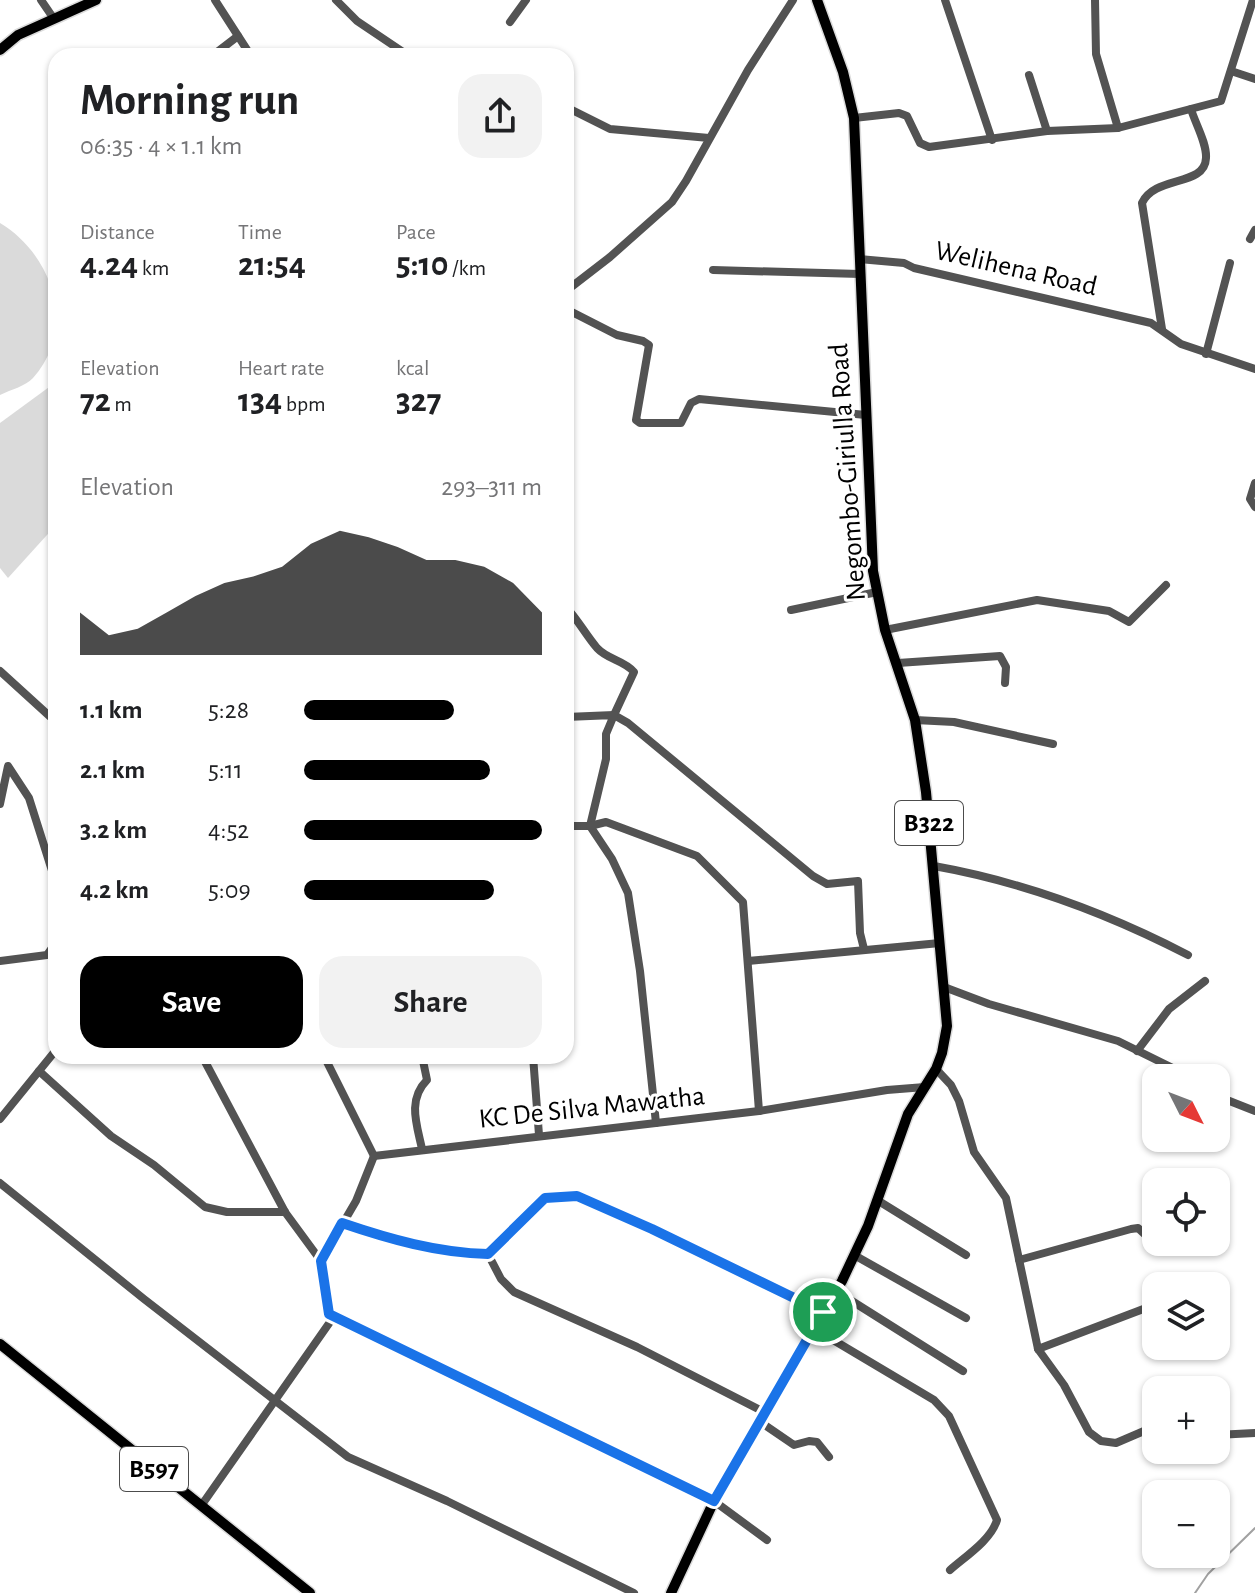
<!DOCTYPE html>
<html lang="en">
<head>
<meta charset="utf-8">
<style>
  :root { --surface:#fff; --page:#f2f2f2; --text:#202124; --muted:#757577; --accent:#000 }
  body { margin:0; font-family:"Alegreya Sans",sans-serif; background:var(--page); color:var(--text); height:100vh; display:flex; flex-direction:column; font-size:30px; white-space:nowrap }
  * { box-sizing:border-box; margin:0 }
  p { font-size:26px; color:var(--muted) }
  .icon { flex:none; width:44px; height:44px; fill:none; stroke:currentColor; stroke-width:2; stroke-linecap:round; stroke-linejoin:round }
  .map { position:relative; flex:1; overflow:hidden }
  .drawer { position:absolute; left:48px; top:48px; width:526px; height:1016px; display:flex; flex-direction:column; background:var(--surface); border-radius:24px; box-shadow:0 2px 6px #0004 }
  .drawer>* { flex:none }
  .needle { width:52px; rotate:132deg }
  .buttons { position:absolute; left:1142px; top:1064px; display:grid; gap:16px }
  .buttons a { display:grid; place-items:center; width:88px; height:88px; border-radius:16px; background:var(--surface); box-shadow:0 2px 6px #0004; font-size:40px }
  .pin { position:absolute; display:grid; place-items:center; width:68px; height:68px; color:#fff; margin:-34px; border:4px solid #fff; border-radius:50%; box-shadow:0 2px 8px #0007 }
  .round { display:grid; place-items:center; flex:none; width:84px; height:84px; border-radius:24px; background:var(--page) }
  .overview { display:flex; align-items:center; justify-content:space-between; height:136px; padding:0 32px }
  h1 { font-size:44px; font-weight:700; line-height:60px }
  .stats { display:grid; grid-template-columns:repeat(3,1fr); gap:12px; height:136px; padding:8px 32px }
  .stats div { display:grid; align-content:center }
  .stats b { font-size:34px; font-weight:700 }
  .stats small { font-size:22px; font-weight:400 }
  .stats p { font-size:22px }
  .chart { height:224px; padding:16px 32px }
  .chart p { display:flex; justify-content:space-between }
  .chart svg { width:100%; height:144px; margin-top:8px; fill:var(--accent); opacity:.7 }
  .action { display:flex; gap:16px; margin-top:auto; padding:16px 32px }
  .action a { flex:1; height:92px; border-radius:24px; background:var(--accent); color:#fff; font-size:32px; font-weight:700; line-height:92px; text-align:center }
  .action a+a { background:var(--page); color:var(--text) }
  ul { padding:0 32px; list-style:none; font-size:26px }
  li { display:grid; grid-template-columns:128px 96px 1fr; align-items:center; height:60px }
  li i { height:20px; border-radius:10px; background:var(--accent) }
  .map>svg:first-child { display:block }
</style>
</head>
<body>
<div class="map">
<svg width="1255" height="1593" viewBox="0 0 1255 1593">
  <rect width="100%" height="100%" fill="#fff"/>
  <!-- green -->
  <g fill="#dadada">
    <path d="M0 223C52 254 78 328 33 378 26 386 10 390 0 395Z"/>
    <polygon points="56,382 56,525 8,578 0,568 0,423"/>
  </g>
  <g fill="none" stroke-linecap="round" stroke-linejoin="round">
    <!-- stream -->
    <polyline stroke="#a1a1a1" stroke-width="2" points="1195,1593 1208,1574 1255,1528"/>
    <defs>
      <g id="major">
        <polyline points="0,50 18,35 96,0"/>
        <polyline points="0,1344 310,1593"/>
        <polyline points="671,1593 714,1501 842,1281 868,1226 908,1114 936,1069 942,1053 947,1026 926,792 915,720 885,630 873,571 854,118 843,72 817,0"/>
      </g>
    </defs>
    <!-- major casing -->
    <use href="#major" stroke="#dbdbdb" stroke-width="13"/>
    <!-- minor -->
    <g stroke="#535353" stroke-width="8">
      <polyline points="41,0 54,19"/>
      <polyline points="215,0 251,56"/>
      <polyline points="336,0 357,21 409,56"/>
      <polyline points="945,0 992,140"/>
      <polyline points="1095,0 1096,54 1118,128"/>
      <polyline points="510,22 526,0"/>
      <polyline points="212,56 238,36"/>
      <polyline points="1231,71 1255,79"/>
      <polyline points="1029,75 1047,131"/>
      <polyline points="566,107 610,129 709,138"/>
      <polyline points="854,118 899,113 907,116 920,143 929,147 1047,131 1118,128 1221,101 1253,0"/>
      <polyline points="1250,239 1255,230"/>
      <polyline points="859,259 904,263 914,268 1151,323 1181,344 1255,369"/>
      <polyline points="713,270 860,274"/>
      <polyline points="566,291 610,257 672,202 686,181 748,70 793,0"/>
      <polyline points="566,309 617,335 643,341 649,345 636,420 640,423 681,423 691,403 699,399 866,415"/>
      <path d="M1162 329 1142 203C1155 175 1205 187 1206 158 1207 143 1195 123 1191 109"/>
      <polyline points="1206,354 1230,263"/>
      <polyline points="1255,483 1250,499 1255,507"/>
      <path d="M566 607C578 620 586 635 597 648 608 660 624 660 634 672L614 715 628 723 813 876 827 884 858 881 860 933 864 949"/>
      <polyline points="791,610 877,592"/>
      <polyline points="885,630 1037,600 1109,611 1129,622 1166,585"/>
      <polyline points="898,663 1000,656 1006,667 1005,683"/>
      <polyline points="0,671 56,722"/>
      <polyline points="566,717 614,715 606,734 606,759 590,826"/>
      <polyline points="915,720 954,722 1053,744"/>
      <polyline points="0,804 8,766 29,798 54,877 56,893"/>
      <polyline points="566,826 590,826 612,859 628,893 640,971 656,1123"/>
      <polyline points="590,826 606,822 697,856 743,902 759,1111"/>
      <path d="M934 866C1024 882 1107 913 1188 955"/>
      <polyline points="0,961 47,955 56,942"/>
      <polyline points="748,961 940,943"/>
      <polyline points="944,987 989,1004 1118,1041 1193,1078"/>
      <polyline points="1137,1051 1169,1009 1205,981"/>
      <polyline points="324,1056 374,1156 759,1111 887,1090 925,1087"/>
      <polyline points="533,1056 539,1135"/>
      <polyline points="936,1069 951,1085 959,1101 974,1152 1006,1198 1038,1349 1064,1385 1089,1432 1101,1441 1116,1443 1144,1431 1156,1431"/>
      <polyline points="39,1071 111,1136 154,1165 205,1207 227,1212 285,1212"/>
      <polyline points="1216,1092 1227,1100 1255,1111"/>
      <polyline points="0,1119 56,1050"/>
      <path d="M422 1149C417 1125 407 1100 427 1080L422 1056"/>
      <polyline points="0,1183 144,1299 348,1457 447,1501 634,1593"/>
      <polyline points="877,1200 966,1255"/>
      <path d="M342 1223C389 1239 438 1253 488 1254L545 1198 577 1196 652 1229 823 1312"/>
      <polyline points="488,1254 501,1279 514,1292 637,1347 764,1412"/>
      <polyline points="854,1255 966,1318"/>
      <polyline points="1019,1260 1131,1229 1138,1228 1151,1240 1156,1239"/>
      <polyline points="321,1261 356,1201 374,1156"/>
      <polyline points="836,1291 963,1371"/>
      <polyline points="329,1314 714,1501 767,1540"/>
      <path d="M813 1328 934 1400 949 1416 997 1520C991 1540 966 1556 950 1570"/>
      <polyline points="1038,1349 1146,1308"/>
      <polyline points="759,1421 794,1445 809,1441 817,1442 829,1457"/>
      <polyline points="1216,1435 1255,1433"/>
      <polyline points="201,1506 330,1322 321,1261 285,1212 202,1056"/>
    </g>
    <!-- major -->
    <use href="#major" stroke="#000" stroke-width="10"/>
  </g>
  <g fill="none" stroke-linecap="round" stroke-linejoin="round">
    <defs>
      <path id="route" d="M577 1196 652 1229 823 1312 714 1501 329 1314 321 1261 342 1223C389 1239 438 1253 488 1254L545 1198Z"/>
    </defs>
    <!-- route casing -->
    <use href="#route" stroke="#fff" stroke-width="16"/>
    <!-- route -->
    <use href="#route" stroke="#1a73e8" stroke-width="10"/>
  </g>
  <g text-anchor="middle" dominant-baseline="central" stroke-width="6" stroke-linejoin="round" paint-order="stroke">
    <!-- shield labels -->
    <g fill="#fff" stroke="#4c4c4c" stroke-width="2">
      <rect x="895" y="801" width="68" height="44" rx="6"/>
      <rect x="120" y="1447" width="68" height="44" rx="6"/>
    </g>
    <g font-size="26" font-weight="bold" fill="#000">
      <text x="929" y="823">B322</text>
      <text x="154" y="1469">B597</text>
    </g>
    <!-- street labels -->
    <g font-size="28" fill="#000" stroke="#fff">
      <text transform="translate(1016 269) rotate(13)">Welihena Road</text>
      <text transform="translate(848 472) rotate(-94)">Negombo-Giriulla Road</text>
      <text transform="translate(592 1108) rotate(-6)">KC De Silva Mawatha</text>
    </g>
  </g>
</svg>
<div class="buttons">
<a><svg class="needle" viewBox="-14 -14 28 28"><path d="M0-13l5 13h-10z" fill="#e53935"/><path d="M0 13l5-13h-10z" fill="#757577"/></svg></a>
<a><svg class="icon" aria-label="locate" viewBox="0 0 24 24"><circle cx="12" cy="12" r="6"/><path d="M12 2v4M12 18v4M2 12h4M18 12h4"/></svg></a>
<a><svg class="icon" aria-label="layers" viewBox="0 0 24 24"><path d="M12 4l9 5-9 5-9-5zM3 14l9 5 9-5"/></svg></a>
<a>+</a>
<a>−</a>
</div>
<div class="pin" style="left:823px;top:1312px;background:#1e9e55"><svg class="icon" aria-label="arrive" viewBox="0 0 24 24"><path d="M6 21V4h12l-3 4 3 4H6"/></svg></div>
<section class="drawer">
<div class="overview"><div><h1>Morning run</h1><p>06:35 · 4 × 1.1 km</p></div><a class="round"><svg class="icon" aria-label="share" viewBox="0 0 24 24"><path d="M12 15V3M7 8l5-5 5 5M5 13v7h14v-7"/></svg></a></div>
<div class="stats">
<div><p>Distance</p><b>4.24<small> km</small></b></div>
<div><p>Time</p><b>21:54</b></div>
<div><p>Pace</p><b>5:10<small> /km</small></b></div>
</div>
<div class="stats">
<div><p>Elevation</p><b>72<small> m</small></b></div>
<div><p>Heart rate</p><b>134<small> bpm</small></b></div>
<div><p>kcal</p><b>327</b></div>
</div>
<div class="chart"><p><span>Elevation</span>293–311 m</p>
<svg viewBox="0 0 160 44" preserveAspectRatio="none"><path d="M0 44V31L10 38L20 36L30 31L40 26L50 22L60 20L70 17L80 10L90 6L100 8L110 11L120 15L130 15L140 17L150 22L160 31V44z"/></svg>
</div>
<ul>
<li><b>1.1 km</b>5:28<i style="width:63%"></i></li>
<li><b>2.1 km</b>5:11<i style="width:78%"></i></li>
<li><b>3.2 km</b>4:52<i style="width:100%"></i></li>
<li><b>4.2 km</b>5:09<i style="width:80%"></i></li>
</ul>
<div class="action"><a>Save</a><a>Share</a></div>
</section>
</div>
</body>
</html>
